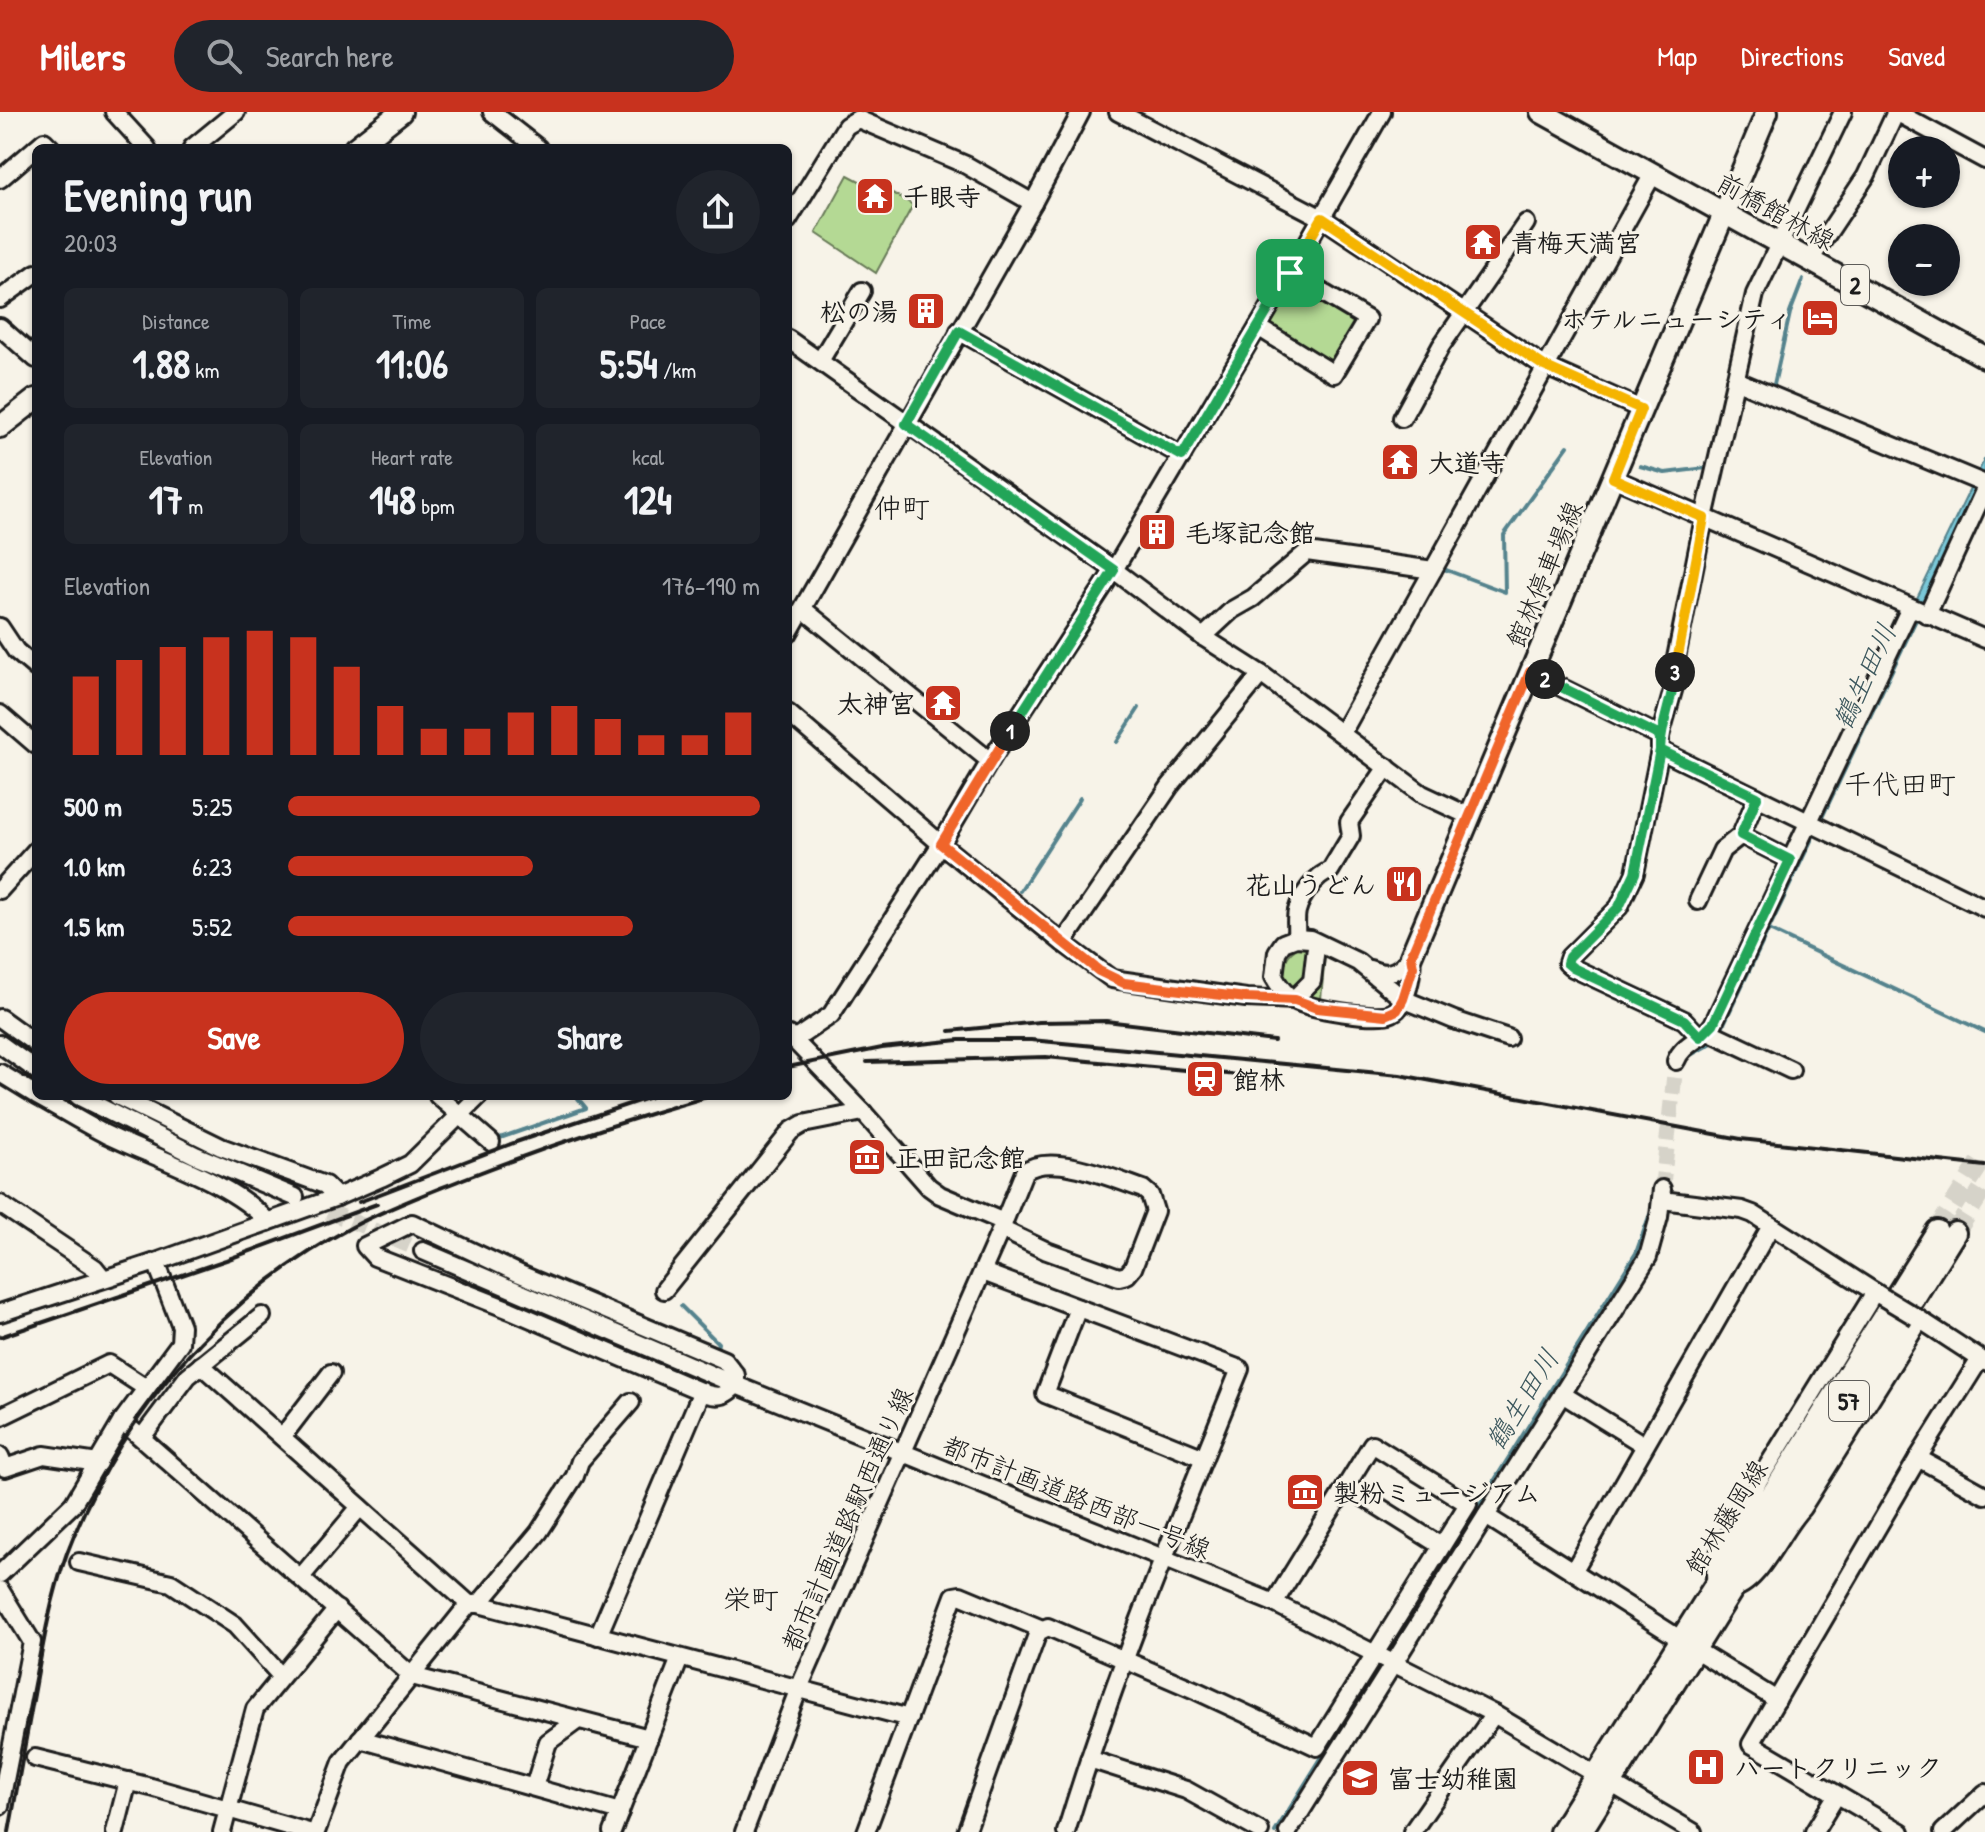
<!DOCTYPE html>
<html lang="en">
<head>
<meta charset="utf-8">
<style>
  :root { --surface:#171b24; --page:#20242c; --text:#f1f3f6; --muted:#9ea1a6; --accent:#c8321e }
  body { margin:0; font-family:"Patrick Hand","Klee One",sans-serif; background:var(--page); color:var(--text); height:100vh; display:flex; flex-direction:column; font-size:30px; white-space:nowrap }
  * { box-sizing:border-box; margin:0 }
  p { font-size:26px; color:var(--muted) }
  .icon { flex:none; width:44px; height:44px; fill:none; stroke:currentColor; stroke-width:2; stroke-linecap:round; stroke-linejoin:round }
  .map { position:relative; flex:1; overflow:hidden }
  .side { position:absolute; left:32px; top:32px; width:760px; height:956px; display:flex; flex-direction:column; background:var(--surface); border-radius:12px; box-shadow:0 2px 6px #0004 }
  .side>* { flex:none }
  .buttons { position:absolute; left:1888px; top:24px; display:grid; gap:16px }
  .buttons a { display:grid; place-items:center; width:72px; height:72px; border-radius:50%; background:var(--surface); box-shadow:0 2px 6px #0004; font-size:40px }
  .pin { position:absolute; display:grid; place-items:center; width:68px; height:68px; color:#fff; margin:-34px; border-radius:16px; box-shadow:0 4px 12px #0006 }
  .km { position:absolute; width:40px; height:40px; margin:-20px; border-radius:50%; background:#222; color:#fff; font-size:22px; line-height:40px; text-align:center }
  .round { display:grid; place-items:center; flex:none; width:84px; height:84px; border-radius:42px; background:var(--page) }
  .headline { display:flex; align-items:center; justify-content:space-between; height:136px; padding:0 32px }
  h1 { font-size:44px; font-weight:700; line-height:60px }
  .stats { display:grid; grid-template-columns:repeat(3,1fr); gap:12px; height:136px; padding:8px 32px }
  .stats div { display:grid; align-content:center; border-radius:12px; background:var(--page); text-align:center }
  .stats b { font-size:40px; font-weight:700 }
  .stats small { font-size:22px; font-weight:400 }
  .stats p { font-size:22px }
  .chart { height:224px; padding:16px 32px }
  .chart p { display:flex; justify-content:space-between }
  .chart svg { width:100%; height:144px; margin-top:8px; stroke:var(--accent); stroke-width:6 }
  .button { display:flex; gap:16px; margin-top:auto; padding:16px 32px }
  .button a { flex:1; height:92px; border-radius:48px; background:var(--accent); color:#fff; font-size:32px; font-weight:700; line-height:92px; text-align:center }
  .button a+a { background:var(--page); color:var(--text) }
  ul { padding:0 32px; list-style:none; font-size:26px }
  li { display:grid; grid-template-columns:128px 96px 1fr; align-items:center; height:60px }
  li i { height:20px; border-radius:10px; background:var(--accent) }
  header { display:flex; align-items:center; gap:48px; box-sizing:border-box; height:112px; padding:0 40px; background:var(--accent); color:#fff }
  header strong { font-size:38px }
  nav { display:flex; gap:44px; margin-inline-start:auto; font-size:28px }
  .search { width:560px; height:72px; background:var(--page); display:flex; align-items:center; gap:20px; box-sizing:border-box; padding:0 28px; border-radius:44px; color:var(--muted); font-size:30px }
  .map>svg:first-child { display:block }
</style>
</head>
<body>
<header>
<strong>Milers</strong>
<div class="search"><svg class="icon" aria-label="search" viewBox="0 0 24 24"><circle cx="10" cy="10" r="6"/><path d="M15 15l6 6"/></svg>Search here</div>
<nav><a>Map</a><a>Directions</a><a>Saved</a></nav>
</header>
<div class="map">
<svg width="1985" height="1720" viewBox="0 0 1985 1720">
  <rect width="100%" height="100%" fill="#f7f3e8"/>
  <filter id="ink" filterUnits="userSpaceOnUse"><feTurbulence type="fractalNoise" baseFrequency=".0125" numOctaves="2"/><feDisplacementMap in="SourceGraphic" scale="16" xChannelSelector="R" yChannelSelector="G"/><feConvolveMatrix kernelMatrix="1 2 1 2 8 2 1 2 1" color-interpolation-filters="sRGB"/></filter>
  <g filter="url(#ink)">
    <!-- green -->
    <g fill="#b4d994" stroke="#687a58" stroke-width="2">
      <polygon points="848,63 869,74 874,70 913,93 876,161 816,121"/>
      <polygon points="1295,169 1360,207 1334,257 1267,217"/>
      <path d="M1301 834H1313L1325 843 1321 887 1298 883 1283 867C1283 851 1286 841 1301 834Z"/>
    </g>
    <!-- water -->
    <polygon fill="#7ac8d8" stroke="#54838d" stroke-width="2" points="1985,346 1985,365 1721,920 1712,932 1686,947 1702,929"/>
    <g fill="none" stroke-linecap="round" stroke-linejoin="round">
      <!-- stream -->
      <g stroke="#54838d" stroke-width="4">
        <polyline points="1773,277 1790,201 1803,167"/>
        <polyline points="1640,354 1665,361 1706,356"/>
        <polyline points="1441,456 1505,480 1504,423 1568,334"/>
        <polyline points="1117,630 1139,596"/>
        <polyline points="1020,779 1080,686"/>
        <polyline points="1767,817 1985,920"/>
        <polyline points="500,1026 586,996 576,984"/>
        <polyline points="681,1194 718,1231 717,1236"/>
        <polyline points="1394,1530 1636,1141 1650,1102"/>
        <polyline points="1275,1720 1372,1565"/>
      </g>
      <!-- minor-tunnel -->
      <g stroke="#d6d3c9" stroke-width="16" stroke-dasharray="16 8" stroke-linecap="butt">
        <polyline points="1662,1077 1676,949"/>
        <polyline points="306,1090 423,1139"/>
      </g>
      <!-- major-tunnel -->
      <g stroke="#d6d3c9" stroke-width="20" stroke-dasharray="20 10" stroke-linecap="butt">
        <polyline points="1937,1119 1985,1043"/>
        <polyline points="1955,1121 1985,1073"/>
      </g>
      <defs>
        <g id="minor">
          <polyline points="114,0 147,36"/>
          <polyline points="492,0 538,36"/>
          <polyline points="1118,0 1322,106 1544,254 1641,297"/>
          <polyline points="1896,0 1985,48"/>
          <polyline points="36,36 44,29 51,36"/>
          <polyline points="192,36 236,0"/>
          <polyline points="0,67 36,36"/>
          <polyline points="788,108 846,14 858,7 966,53 1033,91"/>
          <polyline points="1810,148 1866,64 1896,0"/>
          <polyline points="0,187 36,161"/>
          <polyline points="0,215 36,247"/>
          <polyline points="1258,215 1334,262 1367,207 1290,161"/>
          <polyline points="959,219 1182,344"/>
          <polyline points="788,227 1114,458 1203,525 1261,562 1422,682 1469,704"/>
          <polyline points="820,249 862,179"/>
          <polyline points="1735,268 1985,372"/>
          <polyline points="1402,306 1441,234 1526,111"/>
          <polyline points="1613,366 1985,527"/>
          <polyline points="803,497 990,649"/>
          <polyline points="1927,503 1985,377"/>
          <polyline points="0,515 16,539 36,556"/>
          <polyline points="788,522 1033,91 1081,0"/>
          <polyline points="1203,525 1232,498 1253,486 1307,440 1433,458 1653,62"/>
          <polyline points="1530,560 1660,624"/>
          <polyline points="788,601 941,732 1063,831 1112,867 1246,886 1295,888"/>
          <polyline points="0,602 36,633"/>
          <polyline points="1342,621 1433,458"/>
          <polyline points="1660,638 1985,796"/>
          <polyline points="1741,723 1790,748"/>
          <polyline points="0,778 36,738"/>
          <polyline points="1698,789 1722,738 1741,723 1757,685"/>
          <path d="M1296 826C1297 818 1295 807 1297 799 1301 784 1316 763 1330 759L1351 724 1349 710 1387 655"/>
          <polyline points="1063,831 1170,674 1261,562"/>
          <path d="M1411 844C1413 859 1408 893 1392 901 1377 908 1309 897 1294 888 1286 883 1279 874 1274 865L1277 840 1283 831 1296 826 1310 827 1358 850 1403 887 1454 908 1508 926"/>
          <path d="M1370 857C1389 865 1399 860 1411 844"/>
          <polyline points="1298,883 1312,869 1316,835"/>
          <polyline points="0,906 36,932"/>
          <polyline points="1708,919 1791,958"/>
          <polyline points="789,923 863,1000 929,1075 940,1083 1004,1110"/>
          <polyline points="1700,925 1684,908 1573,856 1567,851 1569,845 1619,795 1635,761 1660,638 1660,624 1674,575 1675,551 1704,406 1755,182 1843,0"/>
          <polyline points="794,928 831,903 941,732 990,649 1114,458 1290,161 1382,0"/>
          <polyline points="0,932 36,958"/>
          <path d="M1676 949C1683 931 1702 928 1713 912L1910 496"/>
          <polyline points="0,961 36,983"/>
          <path d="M37 984C61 997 83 1011 107 1023 155 1046 234 1071 268 1110"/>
          <polyline points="78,984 195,1043 295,1085"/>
          <polyline points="117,984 221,1035 325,1073 337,1085"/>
          <polyline points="438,984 491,1030"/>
          <polyline points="1662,1088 1742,1098 1753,1102 1881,1184"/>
          <polyline points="0,1092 95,1156 103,1166"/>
          <path d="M412 1111 520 1162 724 1248 736 1263V1273C727 1283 720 1286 707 1282L510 1198 375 1145 365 1134Z"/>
          <polyline points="423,1139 736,1273 1274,1491 1494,1602 1693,1720"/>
          <path d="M983 1160 1240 1257C1178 1410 1114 1562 1066 1720"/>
          <polyline points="664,1178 791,1019 803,1012 863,1000"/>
          <polyline points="1078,1196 1045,1282 1204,1346"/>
          <polyline points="0,1201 156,1150 337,1085 381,1066 410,1052 479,984"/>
          <polyline points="1916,1205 1985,1250"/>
          <polyline points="201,1253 469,1492"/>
          <polyline points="1562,1282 1644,1333"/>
          <polyline points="0,1305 109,1252 146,1276"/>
          <polyline points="122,1309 412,1564 649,1626"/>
          <polyline points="143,1324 188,1264 262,1204"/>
          <polyline points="282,1325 331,1261"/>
          <polyline points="0,1344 5,1356 44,1343 98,1351"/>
          <polyline points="1918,1346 1985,1383"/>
          <polyline points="1346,1374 1441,1434"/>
          <polyline points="1486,1404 1680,1527"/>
          <polyline points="79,1450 171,1471 235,1513 281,1564"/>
          <polyline points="1574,1458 1771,1114"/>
          <polyline points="0,1462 73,1392 122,1309 180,1231 181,1214 156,1150"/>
          <polyline points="301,1465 360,1395"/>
          <path d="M1716 1472C1710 1442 1732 1421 1746 1397 1751 1388 1754 1377 1759 1368L1875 1180"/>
          <path d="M1731 1477C1759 1474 1781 1417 1802 1396L1920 1208"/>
          <polyline points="0,1478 32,1530 0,1694"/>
          <polyline points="479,1492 539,1420 575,1364 580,1349 631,1290"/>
          <polyline points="598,1524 702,1279"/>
          <polyline points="1694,1537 1777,1588"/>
          <polyline points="360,1627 620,1700"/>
          <polyline points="35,1646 151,1675 308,1720"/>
          <polyline points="1089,1647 1186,1678 1260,1719"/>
          <polyline points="534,1675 548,1630 578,1608"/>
          <polyline points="115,1720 128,1669"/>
          <polyline points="222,1720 255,1597 337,1497"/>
          <polyline points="316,1720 342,1650 469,1492 479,1492 909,1606"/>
          <polyline points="612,1720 680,1546"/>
          <path d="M744 1720 799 1576 1001 1117 1024 1060C1050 1039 1114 1067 1143 1077L1150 1083 1155 1099 1133 1156 1127 1163 1119 1165 1047 1139 1001 1117"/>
          <polyline points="866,1720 954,1484 960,1483 1042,1517"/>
          <polyline points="966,1720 1038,1520 1048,1515 1197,1579 1317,1635 1468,1392 1372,1332 1274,1491"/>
          <polyline points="1288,1720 1648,1145 1659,1105 1662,1077"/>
          <polyline points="1412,1720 1494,1602"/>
          <polyline points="1814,1720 1836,1684"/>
          <polyline points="1901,1720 1751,1632 1918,1346 1980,1247"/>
          <polyline points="1943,1720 1985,1681"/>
        </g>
        <g id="major">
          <polyline points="1541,0 1985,245"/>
          <polyline points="355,36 401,0"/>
          <polyline points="0,315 36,287"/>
          <polyline points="1411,844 1767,0"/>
          <polyline points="1560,1720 1937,1119"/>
          <polyline points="1581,1720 1955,1121"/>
        </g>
      </defs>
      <!-- minor casing -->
      <use href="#minor" stroke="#1c1c1c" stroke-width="22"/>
      <!-- major casing -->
      <use href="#major" stroke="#1c1c1c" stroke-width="26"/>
      <!-- minor -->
      <use href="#minor" stroke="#f7f3e8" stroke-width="16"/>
      <!-- major -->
      <use href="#major" stroke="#f7f3e8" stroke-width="20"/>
      <!-- rail -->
      <g stroke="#1c1c1c" stroke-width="4">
        <polyline points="950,919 1039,910 1106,909 1274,929"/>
        <polyline points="867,950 1046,945 1238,963"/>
        <polyline points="788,955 882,936 959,928 1031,928 1400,963 1741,1027 1985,1054"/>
        <polyline points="359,1090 516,1030 653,984"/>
        <polyline points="0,1225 226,1148 377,1092"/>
        <path d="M9 1720C18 1672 26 1625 35 1577 43 1531 51 1485 67 1441 119 1304 222 1184 352 1115 388 1096 426 1082 463 1067 545 1035 626 1008 710 984"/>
      </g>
      <defs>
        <polyline id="minor-bridge" points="1881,1184 1916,1205"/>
      </defs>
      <!-- minor-bridge casing -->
      <use href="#minor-bridge" stroke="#1c1c1c" stroke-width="22" stroke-linecap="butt"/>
      <!-- minor-bridge -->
      <use href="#minor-bridge" stroke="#f7f3e8" stroke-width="16"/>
    </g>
  </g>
  <g fill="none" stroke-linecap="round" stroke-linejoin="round" filter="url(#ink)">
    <defs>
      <polyline id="split-1" points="1010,619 1114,458 906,312 959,219 1182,344 1290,161"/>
      <polyline id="split-2" points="1010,619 941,732 1099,859 1124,871 1246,886 1295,888 1317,896 1386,903 1397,898 1403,887 1413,855 1411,844 1530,560 1545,567"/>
      <path id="split-3" d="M1545 567 1660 624V638L1757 685 1741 723 1790 748 1713 912 1700 925 1684 908 1573 856 1567 851 1569 845 1619 795 1635 761 1660 638C1661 611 1673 587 1675 560"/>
      <polyline id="split-4" points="1290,161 1322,106 1544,254 1641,297 1613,366 1704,406 1675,560"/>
    </defs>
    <!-- split-1 casing -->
    <use href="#split-1" stroke="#fff" stroke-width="16"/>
    <!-- split-2 casing -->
    <use href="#split-2" stroke="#fff" stroke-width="16"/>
    <!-- split-3 casing -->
    <use href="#split-3" stroke="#fff" stroke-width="16"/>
    <!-- split-4 casing -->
    <use href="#split-4" stroke="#fff" stroke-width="16"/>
    <!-- split-1 -->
    <use href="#split-1" stroke="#22a559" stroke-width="10"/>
    <!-- split-2 -->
    <use href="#split-2" stroke="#f0652b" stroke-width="10"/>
    <!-- split-3 -->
    <use href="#split-3" stroke="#22a559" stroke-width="10"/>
    <!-- split-4 -->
    <use href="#split-4" stroke="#f5b400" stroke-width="10"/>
  </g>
  <!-- icons -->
  <defs>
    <symbol id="temple-square" viewBox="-11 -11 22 22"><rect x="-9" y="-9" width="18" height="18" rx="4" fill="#c8321e" stroke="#f7f3e8"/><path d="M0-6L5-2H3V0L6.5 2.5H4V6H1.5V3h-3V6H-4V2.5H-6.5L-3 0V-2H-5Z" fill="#fff"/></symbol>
    <symbol id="building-square" viewBox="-11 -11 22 22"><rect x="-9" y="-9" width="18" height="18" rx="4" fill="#c8321e" stroke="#f7f3e8"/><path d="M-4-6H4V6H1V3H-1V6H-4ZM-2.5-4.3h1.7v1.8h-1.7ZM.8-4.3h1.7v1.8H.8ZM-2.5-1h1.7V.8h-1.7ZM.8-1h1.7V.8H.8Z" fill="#fff"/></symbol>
    <symbol id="hotel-square" viewBox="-11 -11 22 22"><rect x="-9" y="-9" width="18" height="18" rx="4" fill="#c8321e" stroke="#f7f3e8"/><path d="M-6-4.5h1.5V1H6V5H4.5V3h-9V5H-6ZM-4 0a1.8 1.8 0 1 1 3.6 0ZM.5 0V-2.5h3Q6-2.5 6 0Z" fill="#fff"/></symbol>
    <symbol id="restaurant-square" viewBox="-11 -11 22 22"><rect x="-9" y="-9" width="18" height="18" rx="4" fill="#c8321e" stroke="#f7f3e8"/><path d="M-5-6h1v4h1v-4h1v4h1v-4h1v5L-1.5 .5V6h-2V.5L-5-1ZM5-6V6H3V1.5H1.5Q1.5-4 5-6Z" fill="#fff"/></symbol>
    <symbol id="station-square" viewBox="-11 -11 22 22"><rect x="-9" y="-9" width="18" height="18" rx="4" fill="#c8321e" stroke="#f7f3e8"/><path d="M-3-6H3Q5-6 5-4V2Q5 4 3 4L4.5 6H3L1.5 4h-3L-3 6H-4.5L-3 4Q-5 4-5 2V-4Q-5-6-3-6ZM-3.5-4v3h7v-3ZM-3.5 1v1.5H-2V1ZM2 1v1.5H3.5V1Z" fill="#fff"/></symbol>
    <symbol id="museum-square" viewBox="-11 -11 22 22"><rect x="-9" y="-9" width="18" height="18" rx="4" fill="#c8321e" stroke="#f7f3e8"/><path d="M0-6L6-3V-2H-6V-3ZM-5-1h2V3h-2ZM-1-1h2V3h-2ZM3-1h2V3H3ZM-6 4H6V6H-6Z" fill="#fff"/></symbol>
    <symbol id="hospital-square" viewBox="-11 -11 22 22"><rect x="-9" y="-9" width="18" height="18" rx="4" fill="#c8321e" stroke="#f7f3e8"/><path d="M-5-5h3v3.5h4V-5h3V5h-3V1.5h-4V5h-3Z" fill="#fff"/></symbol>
    <symbol id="school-square" viewBox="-11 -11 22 22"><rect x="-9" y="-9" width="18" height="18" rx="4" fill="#c8321e" stroke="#f7f3e8"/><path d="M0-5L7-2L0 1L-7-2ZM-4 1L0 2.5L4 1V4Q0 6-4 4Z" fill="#fff"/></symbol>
  </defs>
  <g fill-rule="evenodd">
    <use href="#temple-square" x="853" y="62" width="44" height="44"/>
    <use href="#temple-square" x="1461" y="108" width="44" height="44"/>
    <use href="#building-square" x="904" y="177" width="44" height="44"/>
    <use href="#hotel-square" x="1798" y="184" width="44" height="44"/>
    <use href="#temple-square" x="1378" y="328" width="44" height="44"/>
    <use href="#building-square" x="1135" y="398" width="44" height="44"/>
    <use href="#temple-square" x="921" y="569" width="44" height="44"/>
    <use href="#restaurant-square" x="1382" y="750" width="44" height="44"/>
    <use href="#station-square" x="1183" y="945" width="44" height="44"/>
    <use href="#museum-square" x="845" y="1023" width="44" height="44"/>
    <use href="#museum-square" x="1283" y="1358" width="44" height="44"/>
    <use href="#hospital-square" x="1684" y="1633" width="44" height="44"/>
    <use href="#school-square" x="1338" y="1644" width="44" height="44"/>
  </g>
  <g text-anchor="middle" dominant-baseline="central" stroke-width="6" stroke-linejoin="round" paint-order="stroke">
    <!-- shield labels -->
    <g fill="#f7f3e8" stroke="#5e5c59" stroke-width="2">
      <rect x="1841" y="153" width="28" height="40" rx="6"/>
      <rect x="1829" y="1269" width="40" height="40" rx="6"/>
    </g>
    <g font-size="24" font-weight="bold" fill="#1c1c1c">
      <text x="1855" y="173">2</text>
      <text x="1849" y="1289">57</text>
    </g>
    <!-- poi labels -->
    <g font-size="26" font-weight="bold" fill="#1c1c1c" stroke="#f7f3e8" text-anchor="start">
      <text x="903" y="84">千眼寺</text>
      <text x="1511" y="130">青梅天満宮</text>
      <text x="898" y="199" text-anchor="end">松の湯</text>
      <text x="1792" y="206" text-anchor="end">ホテルニューシティ</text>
      <text x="1428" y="350">大道寺</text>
      <text x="1185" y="420">毛塚記念館</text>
      <text x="915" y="591" text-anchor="end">太神宮</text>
      <text x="1376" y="772" text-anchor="end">花山うどん</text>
      <text x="1233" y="967">館林</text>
      <text x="895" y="1045">正田記念館</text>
      <text x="1333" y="1380">製粉ミュージアム</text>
      <text x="1734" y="1655">ハートクリニック</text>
      <text x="1388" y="1666">富士幼稚園</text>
    </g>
    <!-- street labels -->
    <g font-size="26" fill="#1c1c1c" stroke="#f7f3e8">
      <text transform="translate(1776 99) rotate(29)">前橋館林線</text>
      <text transform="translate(1544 462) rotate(-67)">館林停車場線</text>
      <text transform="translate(1077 1385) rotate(22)">都市計画道路西部一号線</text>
      <text transform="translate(1726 1405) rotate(-58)">館林藤岡線</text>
      <text transform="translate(847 1407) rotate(-66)">都市計画道路駅西通り線</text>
    </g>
    <!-- neighbourhood labels -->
    <g font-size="28" fill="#1c1c1c" stroke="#f7f3e8">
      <text x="902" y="396">仲町</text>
      <text x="1900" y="672">千代田町</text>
      <text x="751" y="1487">栄町</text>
    </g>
    <!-- water labels -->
    <g font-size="28" font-style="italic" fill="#3d585e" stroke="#f7f3e8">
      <text transform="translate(1864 564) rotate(-65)">鶴生田川</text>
      <text transform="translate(1522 1287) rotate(-58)">鶴生田川</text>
    </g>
  </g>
</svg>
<div class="buttons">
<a>+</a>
<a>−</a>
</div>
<div class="pin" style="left:1290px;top:161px;background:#1e9e55"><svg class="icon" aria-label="arrive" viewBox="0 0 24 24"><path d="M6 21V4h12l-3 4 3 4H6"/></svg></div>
<b class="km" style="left:1010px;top:619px">1</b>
<b class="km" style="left:1545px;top:567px">2</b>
<b class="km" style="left:1675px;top:560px">3</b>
<section class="side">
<div class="headline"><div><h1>Evening run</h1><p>20:03</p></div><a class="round"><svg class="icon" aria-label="share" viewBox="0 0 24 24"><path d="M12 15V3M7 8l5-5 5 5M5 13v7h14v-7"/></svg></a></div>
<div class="stats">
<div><p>Distance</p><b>1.88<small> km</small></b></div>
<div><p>Time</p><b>11:06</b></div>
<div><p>Pace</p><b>5:54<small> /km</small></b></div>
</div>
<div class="stats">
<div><p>Elevation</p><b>17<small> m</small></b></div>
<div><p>Heart rate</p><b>148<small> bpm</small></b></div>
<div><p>kcal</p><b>124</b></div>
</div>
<div class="chart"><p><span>Elevation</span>176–190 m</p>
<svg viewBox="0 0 160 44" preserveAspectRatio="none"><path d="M5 44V20M15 44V15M25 44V11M35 44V8M45 44V6M55 44V8M65 44V17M75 44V29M85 44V36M95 44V36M105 44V31M115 44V29M125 44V33M135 44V38M145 44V38M155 44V31"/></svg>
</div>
<ul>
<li><b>500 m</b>5:25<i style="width:100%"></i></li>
<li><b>1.0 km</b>6:23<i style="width:52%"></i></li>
<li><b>1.5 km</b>5:52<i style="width:73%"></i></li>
</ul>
<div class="button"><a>Save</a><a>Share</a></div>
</section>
</div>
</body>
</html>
